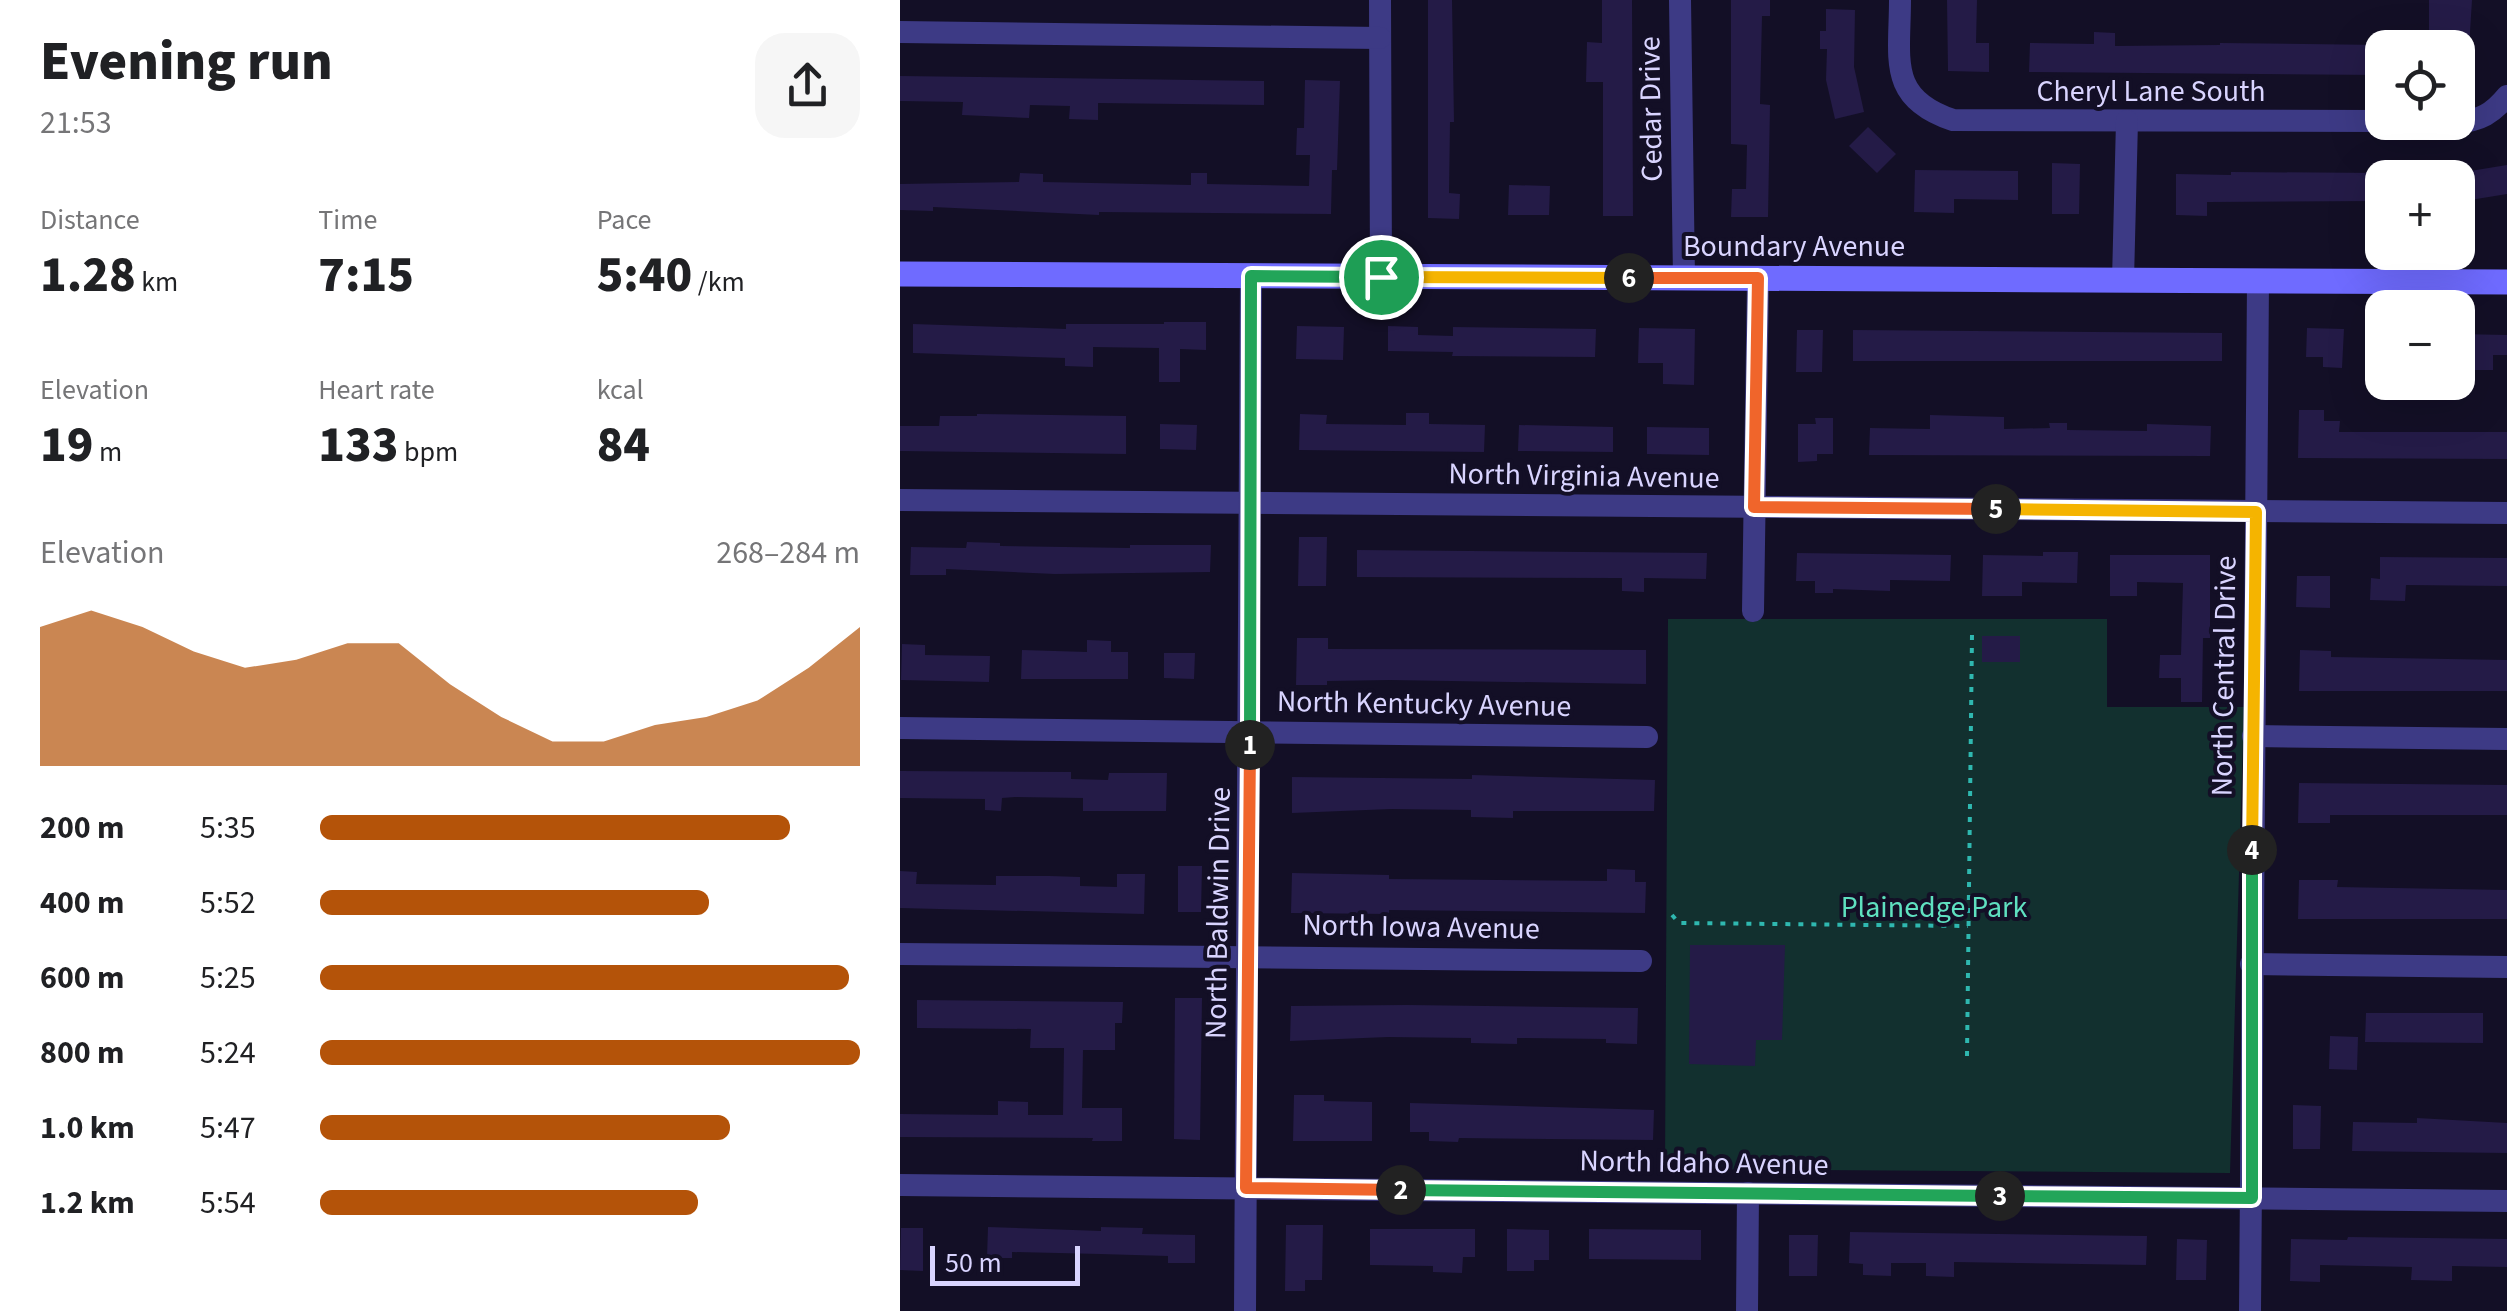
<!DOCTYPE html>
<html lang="en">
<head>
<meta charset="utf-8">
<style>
  :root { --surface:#fff; --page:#f6f6f6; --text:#202124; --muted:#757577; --accent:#b45309 }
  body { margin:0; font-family:"Source Sans 3",sans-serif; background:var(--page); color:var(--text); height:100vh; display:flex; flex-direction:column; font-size:38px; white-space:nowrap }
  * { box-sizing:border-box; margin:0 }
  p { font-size:32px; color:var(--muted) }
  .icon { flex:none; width:55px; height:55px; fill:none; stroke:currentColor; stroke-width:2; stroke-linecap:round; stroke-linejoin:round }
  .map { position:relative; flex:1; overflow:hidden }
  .side { display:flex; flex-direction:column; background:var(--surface); width:900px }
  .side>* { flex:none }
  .buttons { position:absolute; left:1465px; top:30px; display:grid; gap:20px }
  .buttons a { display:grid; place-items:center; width:110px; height:110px; border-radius:20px; background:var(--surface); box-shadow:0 10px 40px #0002; font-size:50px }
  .scale { position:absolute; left:30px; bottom:25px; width:150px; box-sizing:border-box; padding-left:10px; border:5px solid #d9d4ff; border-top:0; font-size:28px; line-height:35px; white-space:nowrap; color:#d9d4ff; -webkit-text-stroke:8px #130f26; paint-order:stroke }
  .pin { position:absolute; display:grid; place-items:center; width:85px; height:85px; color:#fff; margin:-42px; border:5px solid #fff; border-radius:50%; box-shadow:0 2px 10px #0007 }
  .km { position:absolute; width:50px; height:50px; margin:-25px; border-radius:50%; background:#222; color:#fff; font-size:28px; line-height:50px; text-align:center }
  .round { display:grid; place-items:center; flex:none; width:105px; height:105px; border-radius:30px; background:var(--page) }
  .summary { display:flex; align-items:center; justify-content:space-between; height:170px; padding:0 40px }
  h1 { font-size:55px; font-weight:800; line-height:75px }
  .figures { display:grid; grid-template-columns:repeat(3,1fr); gap:15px; height:170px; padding:10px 40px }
  .figures div { display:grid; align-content:center }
  .figures b { font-size:50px; font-weight:800 }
  .figures small { font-size:28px; font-weight:400 }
  .figures p { font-size:28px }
  .chart { height:280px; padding:20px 40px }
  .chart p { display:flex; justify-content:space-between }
  .chart svg { width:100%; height:180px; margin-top:10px; fill:var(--accent); opacity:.7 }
  ul { padding:0 40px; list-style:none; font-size:32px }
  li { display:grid; grid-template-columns:160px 120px 1fr; align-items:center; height:75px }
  li i { height:25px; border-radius:12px; background:var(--accent) }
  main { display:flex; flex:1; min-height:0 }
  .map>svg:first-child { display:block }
</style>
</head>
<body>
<main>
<section class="side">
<div class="summary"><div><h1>Evening run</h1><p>21:53</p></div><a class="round"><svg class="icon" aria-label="share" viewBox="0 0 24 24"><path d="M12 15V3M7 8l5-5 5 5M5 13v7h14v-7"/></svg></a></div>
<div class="figures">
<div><p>Distance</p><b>1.28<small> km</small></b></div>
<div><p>Time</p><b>7:15</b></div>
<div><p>Pace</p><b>5:40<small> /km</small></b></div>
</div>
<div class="figures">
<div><p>Elevation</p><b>19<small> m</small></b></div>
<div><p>Heart rate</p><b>133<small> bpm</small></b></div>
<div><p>kcal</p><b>84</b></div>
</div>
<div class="chart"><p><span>Elevation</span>268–284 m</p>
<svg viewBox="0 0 160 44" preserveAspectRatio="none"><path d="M0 44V10L10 6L20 10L30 16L40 20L50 18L60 14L70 14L80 24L90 32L100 38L110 38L120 34L130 32L140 28L150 20L160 10V44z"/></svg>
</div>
<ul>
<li><b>200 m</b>5:35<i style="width:87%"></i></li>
<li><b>400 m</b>5:52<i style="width:72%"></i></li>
<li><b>600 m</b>5:25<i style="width:98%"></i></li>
<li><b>800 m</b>5:24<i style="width:100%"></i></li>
<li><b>1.0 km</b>5:47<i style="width:76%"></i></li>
<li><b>1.2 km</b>5:54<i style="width:70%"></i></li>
</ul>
</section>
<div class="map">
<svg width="1607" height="1311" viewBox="0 0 1607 1311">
  <rect width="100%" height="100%" fill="#130f26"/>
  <!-- green -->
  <polygon fill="#12302f" points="768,619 1207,619 1207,707 1344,707 1330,1173 765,1169"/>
  <!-- building -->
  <g fill="#241b47">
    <polygon points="528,0 552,0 554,122 550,122 549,193 560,194 559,219 528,218"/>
    <polygon points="702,0 732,0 733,216 703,216 703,82 686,82 687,42 702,43"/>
    <polygon points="831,0 870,0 870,16 862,16 860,104 870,105 868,217 831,217 832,189 846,189 847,145 831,144"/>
    <polygon points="1047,0 1077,0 1076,43 1089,43 1089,72 1048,71"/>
    <polygon points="1529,0 1572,0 1569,48 1529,48"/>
    <polygon points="926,9 955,10 954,67 964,112 935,119 926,80 927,49 920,49 920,31 926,31"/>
    <polygon points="1194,32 1215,33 1215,46 1320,45 1320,43 1482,45 1482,75 1129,72 1130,43 1194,44"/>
    <polygon points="0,76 364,81 364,105 198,103 198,120 169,119 170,106 130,105 129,118 62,115 63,102 0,101"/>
    <polygon points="405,80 440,81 437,170 432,170 431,214 199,212 199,215 33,207 33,211 0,210 0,184 119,182 120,173 143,174 143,182 291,185 291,173 307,173 307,184 409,186 410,155 396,155 397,128 404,128"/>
    <polygon points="968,127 996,154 977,173 949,146"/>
    <polygon points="1152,163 1180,164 1179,214 1152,214"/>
    <polygon points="1607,165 1607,194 1558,202 1558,173"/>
    <polygon points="1015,170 1118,171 1118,200 1054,199 1054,213 1014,212"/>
    <polygon points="1331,172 1482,173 1482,201 1307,202 1307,216 1276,215 1276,174 1331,175"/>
    <polygon points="609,185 650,186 649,215 608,215"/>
    <polygon points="264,322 306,322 306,350 280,349 280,382 259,382 259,348 193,347 193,367 165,366 165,358 13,353 13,324 166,329 166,324 264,324"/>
    <polygon points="397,326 444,327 443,360 396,359"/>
    <polygon points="488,326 518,327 518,335 553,336 553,327 696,329 695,357 552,356 553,352 488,351"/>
    <polygon points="739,328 795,329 794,385 763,384 763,363 738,363"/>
    <polygon points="1407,328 1444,329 1442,368 1423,367 1423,357 1406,357"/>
    <polygon points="897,330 923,330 922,372 896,372"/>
    <polygon points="953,330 1322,333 1322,361 953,361"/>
    <polygon points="1559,334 1607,335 1607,355 1593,355 1593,370 1558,370"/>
    <polygon points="1399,410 1424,410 1424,421 1440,421 1439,432 1607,432 1607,459 1398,458"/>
    <polygon points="506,413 529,413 529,424 585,425 584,452 399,450 400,414 427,415 426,424 506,425"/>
    <polygon points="77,414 226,416 226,454 0,451 0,426 39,426 40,416 77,416"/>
    <polygon points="1030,415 1104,417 1104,429 1150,428 1149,423 1167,423 1167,430 1247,431 1247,424 1311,426 1310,456 969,455 970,428 1030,429"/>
    <polygon points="915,418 933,418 933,454 917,454 917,461 898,462 898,424 916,424"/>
    <polygon points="260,424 297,425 296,450 260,449"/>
    <polygon points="619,425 713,427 713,452 618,451"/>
    <polygon points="747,427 809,428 809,455 747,454"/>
    <polygon points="399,537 427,537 426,586 398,586"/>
    <polygon points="67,542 100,543 100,546 230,548 230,545 311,545 310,572 155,574 46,569 46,575 10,575 11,547 66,548"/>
    <polygon points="457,550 807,553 806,579 744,578 744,592 722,591 722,578 457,577"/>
    <polygon points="1143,552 1178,552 1177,583 1122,582 1122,596 1082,596 1083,555 1143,556"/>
    <polygon points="897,553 1051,555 1050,581 990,580 990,591 933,589 933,593 915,593 915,581 896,581"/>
    <polygon points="1210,555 1310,555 1310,638 1303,638 1302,702 1281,702 1281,678 1259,678 1260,655 1281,655 1283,583 1237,582 1237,596 1210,596"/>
    <polygon points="1480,557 1607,558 1607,586 1506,585 1505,601 1470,600 1471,578 1480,579"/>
    <polygon points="1397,576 1430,576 1430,608 1396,607"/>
    <rect x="1082" y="636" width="38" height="26"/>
    <polygon points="397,638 428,638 428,649 746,650 746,684 490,680 427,681 427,685 396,685"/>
    <polygon points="187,640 211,641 211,652 228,652 228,679 121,679 122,650 187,652"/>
    <polygon points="2,644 25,645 25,655 90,656 89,682 1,680"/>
    <polygon points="1400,650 1431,651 1431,657 1607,660 1607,691 1399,691"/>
    <polygon points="264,653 295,653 294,679 264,678"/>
    <polygon points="0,771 171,772 171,779 208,780 209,773 267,773 266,811 183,811 183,798 115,797 102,798 101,811 85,810 85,799 0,798"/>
    <polygon points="572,775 755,780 754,811 613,811 613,818 571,817 571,810 491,809 392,813 392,777 572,779"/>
    <polygon points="1399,783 1607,785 1607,815 1430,815 1430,823 1398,823"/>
    <polygon points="278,866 302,866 301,912 278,912"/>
    <polygon points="707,869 735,870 735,882 746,882 745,913 489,910 489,914 391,913 392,873 489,875 489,879 707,881"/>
    <polygon points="0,871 17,872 16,884 96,885 96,876 150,876 180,877 180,886 217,887 217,874 245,874 244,914 0,908"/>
    <polygon points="1399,880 1438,880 1437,887 1607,890 1607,919 1398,919"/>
    <polygon points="790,945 885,945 882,1040 856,1040 855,1066 789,1064"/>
    <polygon points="275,998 302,998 300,1140 274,1139"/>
    <polygon points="17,1000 223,1002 222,1023 215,1023 215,1050 183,1050 182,1108 222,1108 222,1141 192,1141 193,1138 0,1137 0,1114 98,1115 98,1101 128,1102 128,1115 163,1115 164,1048 130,1048 131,1029 17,1028"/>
    <polygon points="507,1005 738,1008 737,1044 706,1043 706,1039 617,1038 617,1044 571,1043 571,1038 488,1037 390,1041 391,1006"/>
    <polygon points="1466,1013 1583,1013 1583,1043 1465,1042"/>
    <polygon points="1430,1036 1458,1037 1457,1070 1429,1069"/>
    <polygon points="394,1095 424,1095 424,1101 472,1102 472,1141 393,1141"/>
    <polygon points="510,1103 754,1110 753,1140 559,1138 558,1142 529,1141 529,1132 510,1132"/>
    <polygon points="1393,1105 1421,1106 1420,1149 1393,1149"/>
    <polygon points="1517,1118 1607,1123 1607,1153 1452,1151 1453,1122 1517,1123"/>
    <polygon points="386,1225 423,1225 422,1280 405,1280 405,1291 385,1291"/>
    <polygon points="88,1227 201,1231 201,1227 243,1228 242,1234 295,1235 295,1263 268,1263 268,1256 200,1254 112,1252 112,1258 87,1258"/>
    <polygon points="1,1228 23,1228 23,1271 0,1270"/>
    <polygon points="470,1229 575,1229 575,1257 563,1257 562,1273 533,1272 533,1266 470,1265"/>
    <polygon points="607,1229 649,1230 649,1260 634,1260 634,1271 607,1271"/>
    <polygon points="689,1229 801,1230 801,1260 689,1259"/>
    <polygon points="950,1232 1247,1236 1246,1265 1054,1262 1054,1277 1026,1276 1026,1263 991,1263 991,1276 963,1275 963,1264 949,1263"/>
    <polygon points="889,1235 918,1235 917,1276 889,1276"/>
    <polygon points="1448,1237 1607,1239 1607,1267 1552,1266 1552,1281 1511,1280 1512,1267 1420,1265 1420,1282 1390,1281 1391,1239 1447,1240"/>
    <polygon points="1277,1239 1307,1240 1306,1280 1276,1280"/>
  </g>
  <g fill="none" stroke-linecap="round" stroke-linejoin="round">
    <!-- path -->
    <g stroke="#2fb8b0" stroke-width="4" stroke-dasharray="5 8" stroke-linecap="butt">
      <polyline points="772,915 779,923 1068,926"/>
      <polyline points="1067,1056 1072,635"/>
    </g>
    <!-- street -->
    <g stroke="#3d3a85" stroke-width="22">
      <polyline points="480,0 481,277"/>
      <polyline points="780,0 784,278"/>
      <path d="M1000 0C1000 59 987 98 1053 120L1482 121"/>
      <polyline points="0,32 480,38"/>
      <path d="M1558 122C1580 121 1593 113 1607 96"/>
      <polyline points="1223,280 1227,121"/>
      <polyline points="0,500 1607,513"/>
      <polyline points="853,611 858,278"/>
      <polyline points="0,728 747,737"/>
      <polyline points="1353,736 1607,739"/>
      <polyline points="0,954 741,961"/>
      <polyline points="1351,964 1607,967"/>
      <polyline points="0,1185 1607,1201"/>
      <polyline points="345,1311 351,276"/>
      <polyline points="847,1311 848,1193"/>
      <polyline points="1350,1311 1358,281"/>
    </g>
    <!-- secondary -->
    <polyline stroke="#6f6bff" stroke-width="25" points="0,274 1607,282"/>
  </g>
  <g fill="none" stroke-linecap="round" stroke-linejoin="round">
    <defs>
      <polyline id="split-1" points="350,745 351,276 481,277"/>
      <polyline id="split-2" points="350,745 346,1188 501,1190"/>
      <polyline id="split-3" points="501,1190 1100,1196"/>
      <polyline id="split-4" points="1100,1196 1352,1198 1352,850"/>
      <polyline id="split-5" points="1096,509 1356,512 1352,850"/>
      <polyline id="split-6" points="729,278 858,278 854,507 1096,509"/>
      <polyline id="split-7" points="481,277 729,278"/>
    </defs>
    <!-- split-1 casing -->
    <use href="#split-1" stroke="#fff" stroke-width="20"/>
    <!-- split-2 casing -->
    <use href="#split-2" stroke="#fff" stroke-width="20"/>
    <!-- split-3 casing -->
    <use href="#split-3" stroke="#fff" stroke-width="20"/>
    <!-- split-4 casing -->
    <use href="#split-4" stroke="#fff" stroke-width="20"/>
    <!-- split-5 casing -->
    <use href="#split-5" stroke="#fff" stroke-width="20"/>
    <!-- split-6 casing -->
    <use href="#split-6" stroke="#fff" stroke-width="20"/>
    <!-- split-7 casing -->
    <use href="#split-7" stroke="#fff" stroke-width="20"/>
    <!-- split-1 -->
    <use href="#split-1" stroke="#22a559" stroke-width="12"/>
    <!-- split-2 -->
    <use href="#split-2" stroke="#f0652b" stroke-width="12"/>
    <!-- split-3 -->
    <use href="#split-3" stroke="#22a559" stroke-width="12"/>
    <!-- split-4 -->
    <use href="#split-4" stroke="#22a559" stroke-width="12"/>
    <!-- split-5 -->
    <use href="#split-5" stroke="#f5b400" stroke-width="12"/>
    <!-- split-6 -->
    <use href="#split-6" stroke="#f0652b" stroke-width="12"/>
    <!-- split-7 -->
    <use href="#split-7" stroke="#f5b400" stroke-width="12"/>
  </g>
  <g text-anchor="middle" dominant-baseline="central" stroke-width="8" stroke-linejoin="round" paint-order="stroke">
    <!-- street labels -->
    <g font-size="30" fill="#d9d4ff" stroke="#130f26">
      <text x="1251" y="91">Cheryl Lane South</text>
      <text transform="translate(751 109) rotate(-91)">Cedar Drive</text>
      <text x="894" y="246">Boundary Avenue</text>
      <text transform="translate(684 476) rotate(1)">North Virginia Avenue</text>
      <text transform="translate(1324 676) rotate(-89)">North Central Drive</text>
      <text transform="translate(524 704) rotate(1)">North Kentucky Avenue</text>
      <text transform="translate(318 913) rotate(-89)">North Baldwin Drive</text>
      <text transform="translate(521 927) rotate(1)">North Iowa Avenue</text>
      <text transform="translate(804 1163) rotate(1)">North Idaho Avenue</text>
    </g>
    <!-- park labels -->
    <g font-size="30" fill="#5fe0c0" stroke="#130f26">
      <text x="1034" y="907">Plainedge Park</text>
    </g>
  </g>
</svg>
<div class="buttons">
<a><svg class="icon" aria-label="locate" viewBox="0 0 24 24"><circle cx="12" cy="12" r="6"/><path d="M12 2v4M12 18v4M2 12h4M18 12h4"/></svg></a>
<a>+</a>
<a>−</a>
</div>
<div class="scale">50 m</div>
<div class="pin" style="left:481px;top:277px;background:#1e9e55"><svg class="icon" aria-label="arrive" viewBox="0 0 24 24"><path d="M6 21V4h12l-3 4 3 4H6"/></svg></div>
<b class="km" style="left:350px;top:745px">1</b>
<b class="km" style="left:501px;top:1190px">2</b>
<b class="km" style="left:1100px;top:1196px">3</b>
<b class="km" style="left:1352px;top:850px">4</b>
<b class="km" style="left:1096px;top:509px">5</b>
<b class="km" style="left:729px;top:278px">6</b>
</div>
</main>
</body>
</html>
